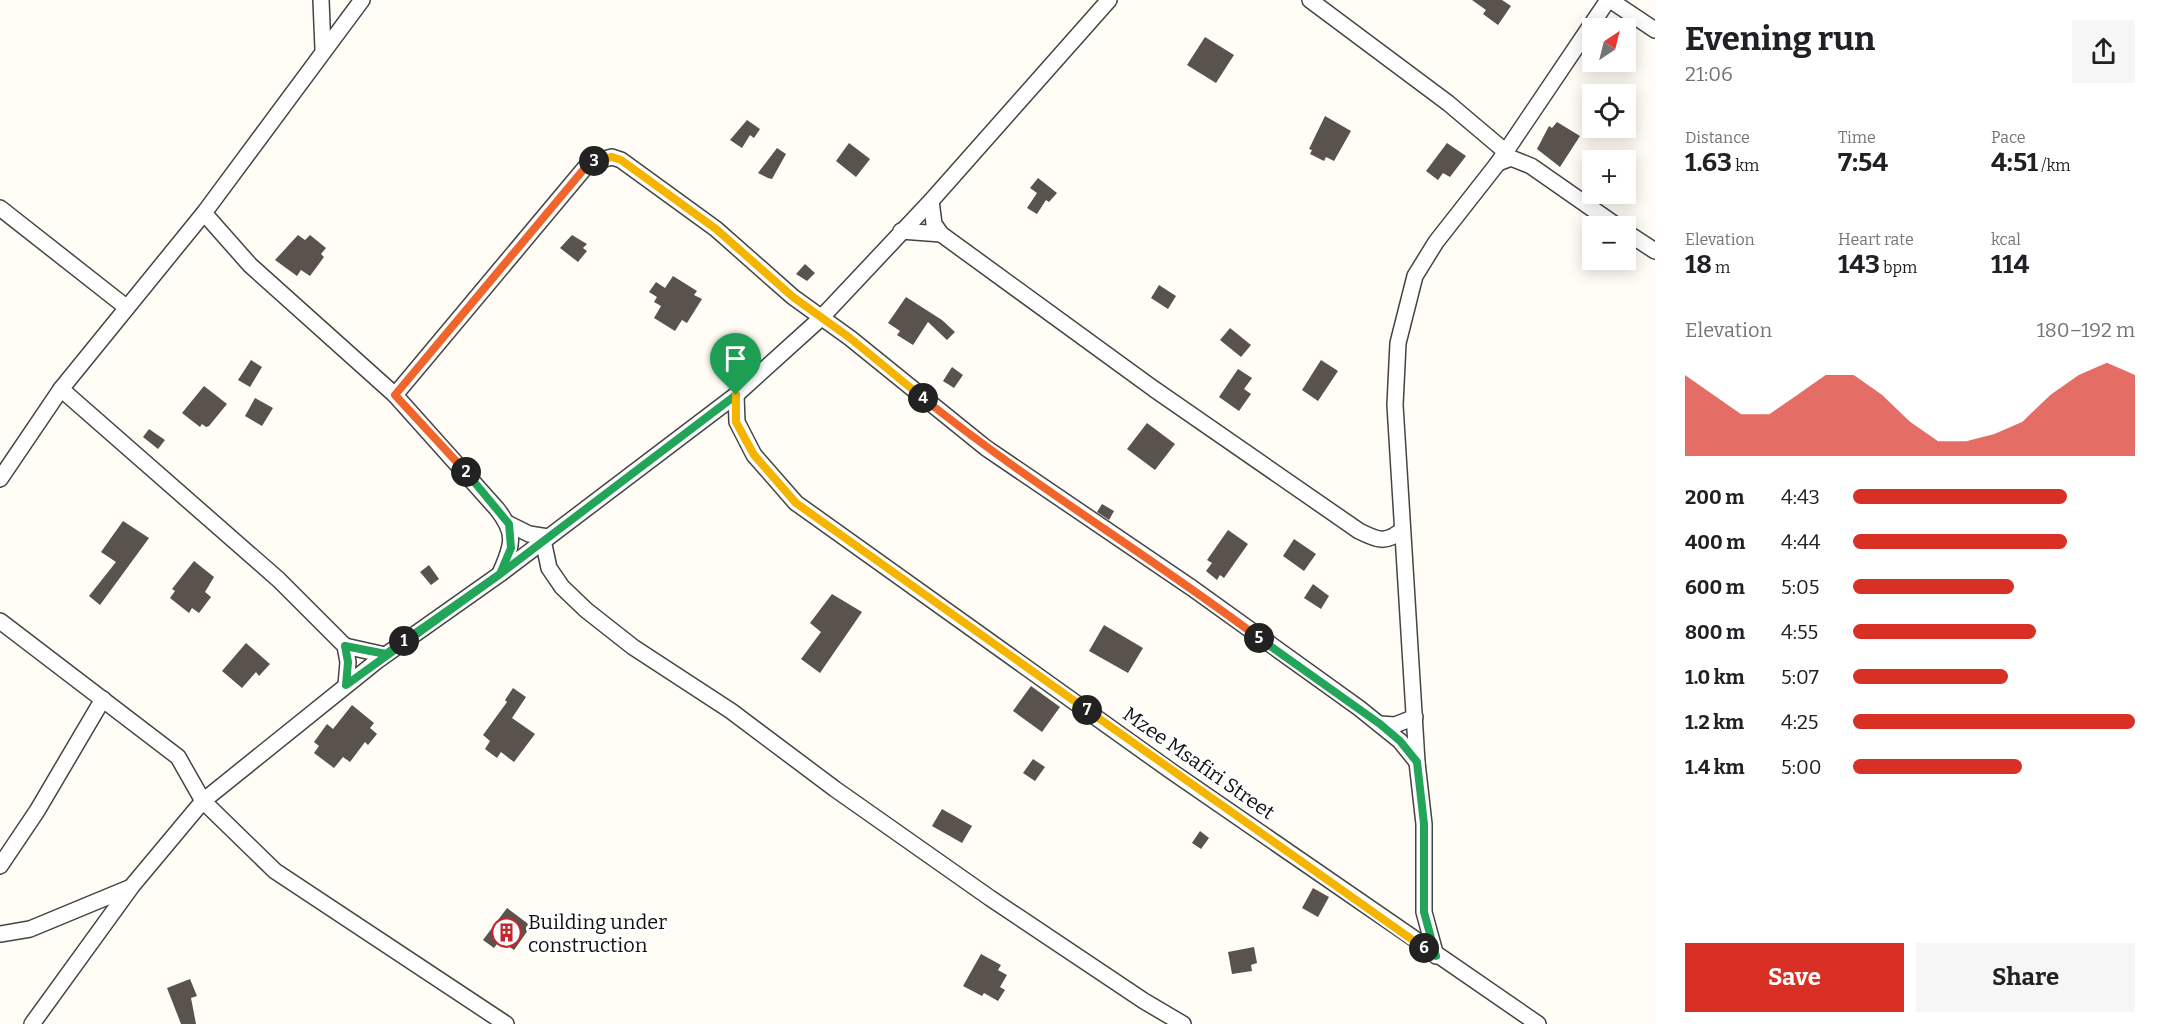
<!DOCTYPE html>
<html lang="en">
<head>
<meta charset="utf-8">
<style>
  :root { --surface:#fff; --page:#f6f6f6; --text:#202124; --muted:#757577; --accent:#d93025 }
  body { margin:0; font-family:Bitter,serif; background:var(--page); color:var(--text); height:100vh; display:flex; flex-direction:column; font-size:22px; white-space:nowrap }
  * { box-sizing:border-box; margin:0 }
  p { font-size:20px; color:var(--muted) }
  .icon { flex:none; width:33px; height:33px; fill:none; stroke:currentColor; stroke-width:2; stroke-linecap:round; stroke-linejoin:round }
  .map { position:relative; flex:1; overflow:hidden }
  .side { display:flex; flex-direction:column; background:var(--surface); width:510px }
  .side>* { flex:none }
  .needle { width:39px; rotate:35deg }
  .buttons { position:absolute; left:1582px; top:18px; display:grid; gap:12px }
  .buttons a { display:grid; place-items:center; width:54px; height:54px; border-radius:0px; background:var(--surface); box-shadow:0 3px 15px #0003; font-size:30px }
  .pin { position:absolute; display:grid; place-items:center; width:51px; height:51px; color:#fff; margin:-62px -26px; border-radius:50% 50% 50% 0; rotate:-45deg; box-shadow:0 0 6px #0007 }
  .pin .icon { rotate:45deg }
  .km { position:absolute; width:30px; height:30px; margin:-15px; border-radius:50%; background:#222; color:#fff; font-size:16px; line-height:30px; text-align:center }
  .round { display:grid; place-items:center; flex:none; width:63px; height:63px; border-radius:0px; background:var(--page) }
  .summary { display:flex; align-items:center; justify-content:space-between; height:102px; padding:0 30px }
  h1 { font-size:33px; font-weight:700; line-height:45px }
  .figures { display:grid; grid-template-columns:repeat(3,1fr); gap:9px; height:102px; padding:6px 30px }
  .figures div { display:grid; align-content:center }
  .figures b { font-size:26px; font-weight:700 }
  .figures small { font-size:16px; font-weight:400 }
  .figures p { font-size:16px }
  .chart { height:168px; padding:12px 30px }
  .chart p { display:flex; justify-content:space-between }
  .chart svg { width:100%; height:108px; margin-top:6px; fill:var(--accent); opacity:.7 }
  .primary-button { display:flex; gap:12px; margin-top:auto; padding:12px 30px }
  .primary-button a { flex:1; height:69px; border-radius:0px; background:var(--accent); color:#fff; font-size:24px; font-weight:700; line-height:69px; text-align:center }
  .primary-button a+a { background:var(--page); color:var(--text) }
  ul { padding:0 30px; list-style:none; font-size:20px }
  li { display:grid; grid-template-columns:96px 72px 1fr; align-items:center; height:45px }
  li i { height:15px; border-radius:8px; background:var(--accent) }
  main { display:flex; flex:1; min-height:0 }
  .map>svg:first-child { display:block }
</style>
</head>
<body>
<main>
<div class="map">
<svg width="1655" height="1024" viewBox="0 0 1655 1024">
  <rect width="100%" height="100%" fill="#fffdf5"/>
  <!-- building -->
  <g fill="#5a524d">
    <polygon points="1472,0 1502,0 1511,6 1498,25 1483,14 1486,10"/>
    <polygon points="1205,37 1234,55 1216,83 1187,65"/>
    <polygon points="1325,116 1351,131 1334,161 1326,157 1324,161 1310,154 1312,150 1309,149"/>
    <polygon points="747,120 760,129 754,138 750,135 742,148 730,140"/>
    <polygon points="1557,122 1580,136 1560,167 1537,149 1549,126 1552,128"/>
    <polygon points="849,143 870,159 856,177 836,161"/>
    <polygon points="1447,143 1466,156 1450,177 1443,173 1438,180 1426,171"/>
    <polygon points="777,148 786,154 772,179 768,178 758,173"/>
    <polygon points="1038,178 1057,193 1049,202 1046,200 1037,214 1027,208 1037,193 1030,188"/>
    <polygon points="298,235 305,240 310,235 326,248 321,254 324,257 310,276 301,270 297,276 275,260"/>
    <polygon points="572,235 587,244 583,248 587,251 578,262 560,248"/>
    <polygon points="805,264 815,273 807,281 796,274"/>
    <polygon points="673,276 697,291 694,295 702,299 687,323 682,320 675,331 654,318 661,306 654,302 657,297 649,292 656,282 665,288"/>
    <polygon points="1159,285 1176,296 1168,309 1151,298"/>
    <polygon points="906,297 942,320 955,332 947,340 928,322 913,345 897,335 900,331 888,323"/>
    <polygon points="1230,328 1251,345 1241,357 1220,340"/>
    <polygon points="251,360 262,367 250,387 238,380"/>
    <polygon points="1321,360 1338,371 1318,401 1302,390"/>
    <polygon points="952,367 963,375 954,388 943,381"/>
    <polygon points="1238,369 1252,378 1244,389 1251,394 1239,411 1219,397"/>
    <polygon points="204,386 227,404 209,426 206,427 202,424 200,427 182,413"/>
    <polygon points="255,398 273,408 262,426 245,416"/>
    <polygon points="1147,423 1175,444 1155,470 1127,449"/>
    <polygon points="149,429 165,440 158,449 143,437"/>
    <polygon points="1102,504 1114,511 1109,520 1097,512"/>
    <polygon points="123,521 149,538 100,605 89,596 116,562 101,552"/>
    <polygon points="1228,530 1248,544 1224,578 1220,575 1217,580 1206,571 1212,563 1207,560"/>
    <polygon points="1294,539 1316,554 1304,571 1283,556"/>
    <polygon points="194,561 214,577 205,592 211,597 199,613 192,608 189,613 170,598 175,591 172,589"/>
    <polygon points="429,565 439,579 431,585 420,572"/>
    <polygon points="1313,584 1329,596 1321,609 1304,598"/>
    <polygon points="832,594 862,612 820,673 801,659 821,632 810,623"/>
    <polygon points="1104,625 1143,648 1128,673 1089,651"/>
    <polygon points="246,643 270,664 259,676 256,672 242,688 222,671"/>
    <polygon points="1031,686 1060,707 1042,732 1013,711"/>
    <polygon points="513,688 526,697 512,718 535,734 514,762 501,752 497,758 485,749 490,741 483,735 507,702 505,700"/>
    <polygon points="352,705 374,723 370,728 377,734 368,745 365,742 350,762 343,757 334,768 314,753 319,746 314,742 327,724 333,729"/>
    <polygon points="1033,759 1045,767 1035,781 1023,773"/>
    <polygon points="942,809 972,826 962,843 932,826"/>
    <polygon points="1200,831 1209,838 1201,849 1192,843"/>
    <polygon points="1313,888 1329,897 1318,917 1302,908"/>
    <polygon points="507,908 531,926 514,950 500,940 494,948 483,940"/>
    <polygon points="1254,947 1257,963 1251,965 1252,971 1232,974 1228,952"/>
    <polygon points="981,954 1001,965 998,970 1007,975 1000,987 1005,990 998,1001 984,993 982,996 963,986"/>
    <polygon points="190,979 197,996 191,998 196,1024 181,1024 167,988"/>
  </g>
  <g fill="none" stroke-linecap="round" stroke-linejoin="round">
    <defs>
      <g id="minor">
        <polyline points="321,0 323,49"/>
        <polyline points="1310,0 1448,103 1506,152"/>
        <polyline points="1610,0 1655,30"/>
        <polyline points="1498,163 1511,158 1531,166 1617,226"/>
        <path d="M931 201 934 224 941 234 1154 389 1359 531C1377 540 1386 544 1402 530"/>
        <polyline points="0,208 126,307"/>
        <path d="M204 213 250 265 395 395 497 509C516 533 513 544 501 571"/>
        <polyline points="901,231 941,234"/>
        <polyline points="1626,232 1655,251"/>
        <polyline points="61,389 279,580 345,646 348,662 346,685"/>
        <polyline points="395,395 589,163 612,157 621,160 716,229 793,297 850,338 986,448 1192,588 1359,708 1400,741 1417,762"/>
        <polyline points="736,395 737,422 754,455 796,503 1171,771 1538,1024"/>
        <polyline points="0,479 61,389 204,213 362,0"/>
        <polyline points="509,524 529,534 548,537"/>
        <polyline points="543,540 549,568 562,587 586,610 633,647 731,711 835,789 990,898 1144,1001 1183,1024"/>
        <polyline points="0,621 178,757 203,801 275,871 506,1024"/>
        <polyline points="345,646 385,655"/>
        <polyline points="1380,724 1395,725 1415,717"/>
        <polyline points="0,866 37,811 103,699"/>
        <polyline points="0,934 30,929 129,888"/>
        <polyline points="1436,956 1424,912 1424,824 1417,762 1395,405 1398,343 1415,276 1436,242 1498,163 1608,0"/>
        <polyline points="32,1024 132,886 203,801 377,661 500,574 736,395 820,319 931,201 1109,0"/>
      </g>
    </defs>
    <!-- minor casing -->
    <use href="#minor" stroke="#444" stroke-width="18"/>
    <!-- minor -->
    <use href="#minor" stroke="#fff" stroke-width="15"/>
  </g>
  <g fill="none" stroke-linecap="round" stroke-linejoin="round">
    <defs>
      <polyline id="split-1" points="404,641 500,574 736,395"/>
      <polyline id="split-2" points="404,641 386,654 345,646 348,662 346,685 500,574 511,548 509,524 466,472"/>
      <polyline id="split-3" points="466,472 395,395 589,163 594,161"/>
      <polyline id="split-4" points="594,161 612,157 621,160 716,229 793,297 850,338 923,398"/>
      <path id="split-5" d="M923 398C1030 484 1149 555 1259 638"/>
      <polyline id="split-6" points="1259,638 1380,724 1400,741 1417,762 1424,824 1424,912 1436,956 1424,948"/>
      <polyline id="split-7" points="1087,710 1424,948"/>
      <polyline id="split-8" points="736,395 736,422 754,455 796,503 1087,710"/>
    </defs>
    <!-- split-1 casing -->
    <use href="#split-1" stroke="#fff" stroke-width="12"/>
    <!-- split-2 casing -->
    <use href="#split-2" stroke="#fff" stroke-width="12"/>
    <!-- split-3 casing -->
    <use href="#split-3" stroke="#fff" stroke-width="12"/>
    <!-- split-4 casing -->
    <use href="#split-4" stroke="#fff" stroke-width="12"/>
    <!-- split-5 casing -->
    <use href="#split-5" stroke="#fff" stroke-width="12"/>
    <!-- split-6 casing -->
    <use href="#split-6" stroke="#fff" stroke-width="12"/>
    <!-- split-7 casing -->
    <use href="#split-7" stroke="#fff" stroke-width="12"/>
    <!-- split-8 casing -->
    <use href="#split-8" stroke="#fff" stroke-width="12"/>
    <!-- split-1 -->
    <use href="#split-1" stroke="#22a559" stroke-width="8"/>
    <!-- split-2 -->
    <use href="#split-2" stroke="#22a559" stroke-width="8"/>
    <!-- split-3 -->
    <use href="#split-3" stroke="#f0652b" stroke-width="8"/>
    <!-- split-4 -->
    <use href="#split-4" stroke="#f5b400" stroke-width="8"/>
    <!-- split-5 -->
    <use href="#split-5" stroke="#f0652b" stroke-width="8"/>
    <!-- split-6 -->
    <use href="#split-6" stroke="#22a559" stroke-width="8"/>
    <!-- split-7 -->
    <use href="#split-7" stroke="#f5b400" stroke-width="8"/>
    <!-- split-8 -->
    <use href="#split-8" stroke="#f5b400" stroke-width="8"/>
  </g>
  <!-- icons -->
  <defs>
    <symbol id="building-ring" viewBox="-11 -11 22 22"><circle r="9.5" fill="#fff" stroke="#c4262e" stroke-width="1.5"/><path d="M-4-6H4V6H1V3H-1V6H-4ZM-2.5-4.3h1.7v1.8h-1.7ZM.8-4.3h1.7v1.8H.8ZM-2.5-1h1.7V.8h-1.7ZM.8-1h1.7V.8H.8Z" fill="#c4262e"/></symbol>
  </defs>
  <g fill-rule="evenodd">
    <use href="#building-ring" x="490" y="916" width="33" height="33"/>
  </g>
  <g text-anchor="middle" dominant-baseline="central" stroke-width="6" stroke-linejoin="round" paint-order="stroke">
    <!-- street labels -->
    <g font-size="20" fill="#111" stroke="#fff">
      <text transform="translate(1199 763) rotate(35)">Mzee Msafiri Street</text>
    </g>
    <!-- poi labels -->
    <g font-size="20" fill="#111" stroke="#fff" text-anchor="start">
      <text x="528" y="922">Building under<tspan x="528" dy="23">construction</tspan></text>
    </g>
  </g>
</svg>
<div class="buttons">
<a><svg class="needle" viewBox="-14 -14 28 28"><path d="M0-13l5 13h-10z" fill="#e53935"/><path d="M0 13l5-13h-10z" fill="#757577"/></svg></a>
<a><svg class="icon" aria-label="locate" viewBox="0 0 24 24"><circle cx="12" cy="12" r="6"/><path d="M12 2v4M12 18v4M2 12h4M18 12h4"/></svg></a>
<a>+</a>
<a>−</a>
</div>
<div class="pin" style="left:736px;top:395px;background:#1e9e55"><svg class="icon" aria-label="arrive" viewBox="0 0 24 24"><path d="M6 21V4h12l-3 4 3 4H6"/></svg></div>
<b class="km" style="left:404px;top:641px">1</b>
<b class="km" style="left:466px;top:472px">2</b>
<b class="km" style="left:594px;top:161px">3</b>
<b class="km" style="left:923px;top:398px">4</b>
<b class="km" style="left:1259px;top:638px">5</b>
<b class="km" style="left:1424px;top:948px">6</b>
<b class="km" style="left:1087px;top:710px">7</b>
</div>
<section class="side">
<div class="summary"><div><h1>Evening run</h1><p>21:06</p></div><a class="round"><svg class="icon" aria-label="share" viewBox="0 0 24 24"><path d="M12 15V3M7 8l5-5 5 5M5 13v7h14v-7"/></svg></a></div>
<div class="figures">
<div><p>Distance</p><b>1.63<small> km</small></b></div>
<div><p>Time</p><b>7:54</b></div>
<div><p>Pace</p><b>4:51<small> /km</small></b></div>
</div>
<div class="figures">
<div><p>Elevation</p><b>18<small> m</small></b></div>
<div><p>Heart rate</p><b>143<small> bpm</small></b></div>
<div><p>kcal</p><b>114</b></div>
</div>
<div class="chart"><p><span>Elevation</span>180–192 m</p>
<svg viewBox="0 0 160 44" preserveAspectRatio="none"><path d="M0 44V11L10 19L20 27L30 27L40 19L50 11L60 11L70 19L80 30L90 38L100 38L110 35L120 30L130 19L140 11L150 6L160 11V44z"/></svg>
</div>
<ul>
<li><b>200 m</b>4:43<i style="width:76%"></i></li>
<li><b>400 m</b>4:44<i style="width:76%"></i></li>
<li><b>600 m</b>5:05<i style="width:57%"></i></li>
<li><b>800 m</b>4:55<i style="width:65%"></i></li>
<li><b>1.0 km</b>5:07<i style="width:55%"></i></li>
<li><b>1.2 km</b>4:25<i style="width:100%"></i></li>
<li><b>1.4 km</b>5:00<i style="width:60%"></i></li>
</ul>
<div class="primary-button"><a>Save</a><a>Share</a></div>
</section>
</main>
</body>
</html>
